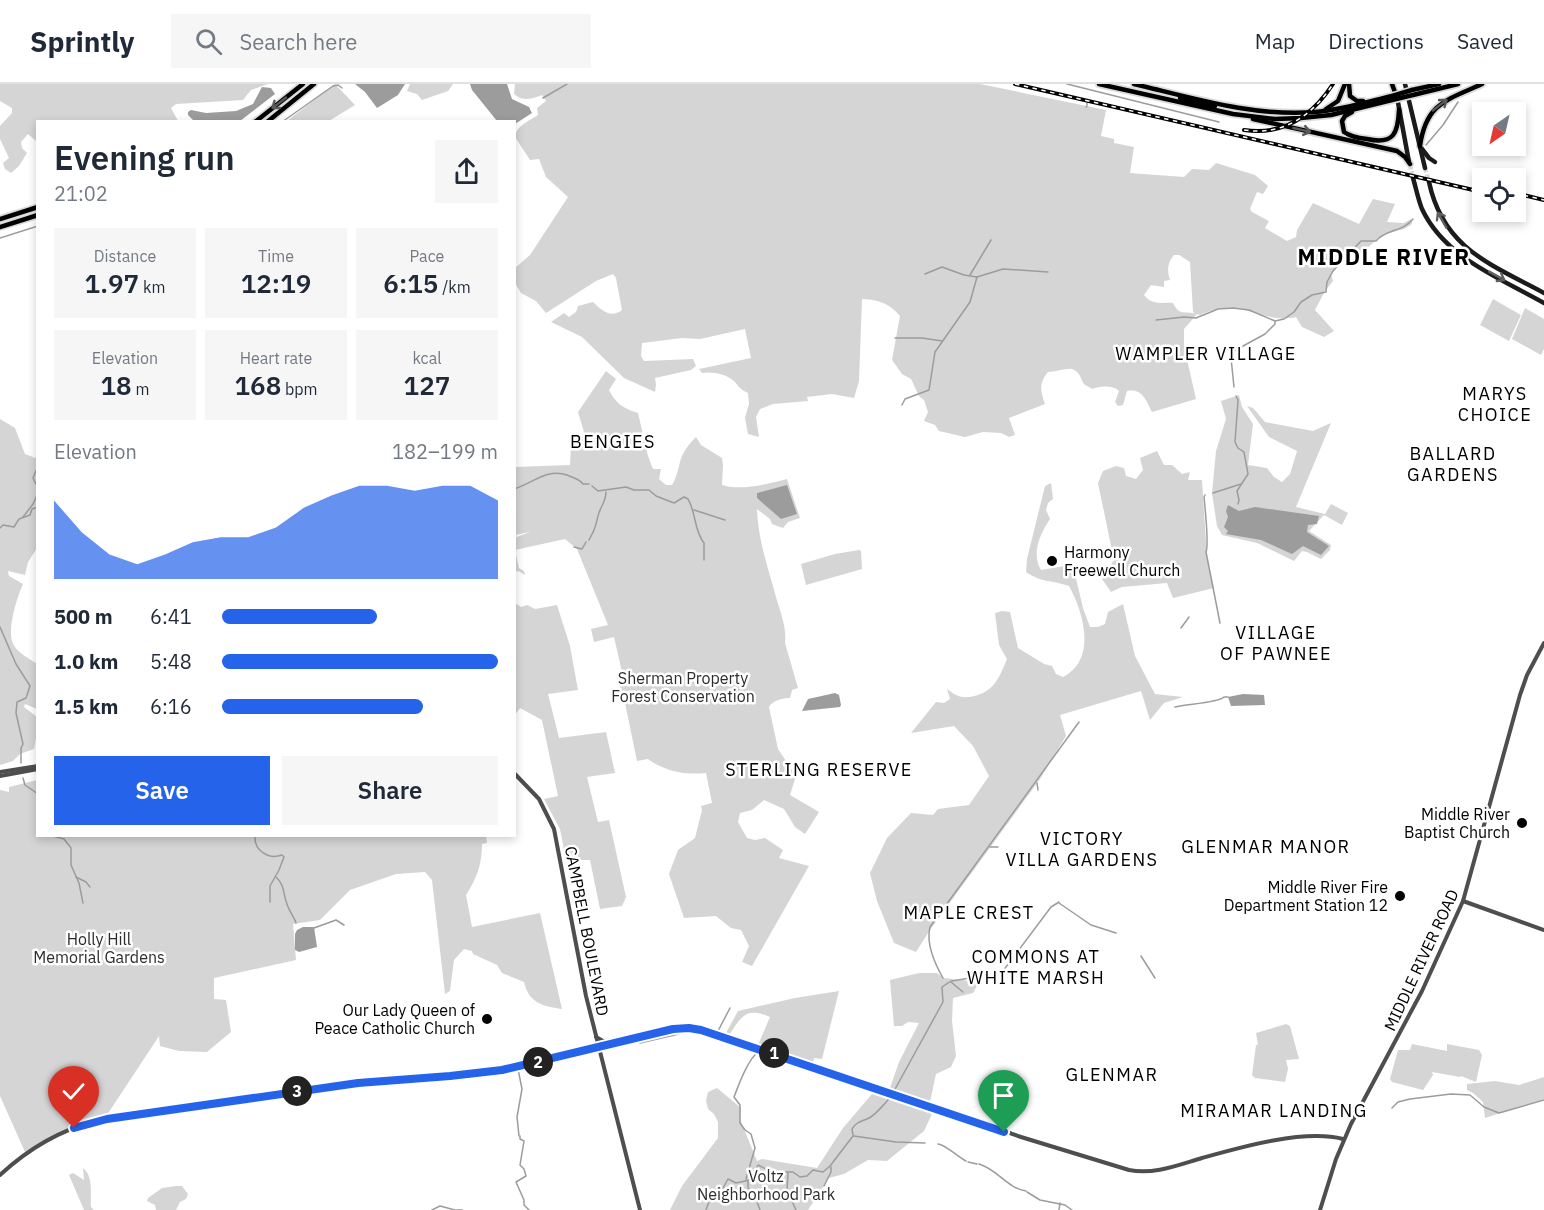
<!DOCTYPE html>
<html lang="en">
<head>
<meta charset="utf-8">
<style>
  :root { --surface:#fff; --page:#f6f6f7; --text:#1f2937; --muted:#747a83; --line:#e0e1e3; --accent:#2563eb }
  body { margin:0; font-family:"IBM Plex Sans",sans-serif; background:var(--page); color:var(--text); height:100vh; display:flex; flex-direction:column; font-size:22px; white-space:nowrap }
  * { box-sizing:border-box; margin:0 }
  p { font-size:20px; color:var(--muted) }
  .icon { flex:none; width:33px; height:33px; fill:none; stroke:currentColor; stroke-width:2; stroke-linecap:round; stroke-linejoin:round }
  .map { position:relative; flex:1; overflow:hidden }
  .details { position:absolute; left:36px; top:36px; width:480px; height:717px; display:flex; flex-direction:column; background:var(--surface); border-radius:0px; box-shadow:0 3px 9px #0003 }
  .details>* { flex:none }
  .needle { width:39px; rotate:214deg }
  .tools { position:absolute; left:1472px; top:18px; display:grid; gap:12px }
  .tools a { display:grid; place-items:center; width:54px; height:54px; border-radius:0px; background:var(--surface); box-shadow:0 3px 9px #0003; font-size:30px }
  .pin { position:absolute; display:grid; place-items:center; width:51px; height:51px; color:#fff; margin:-62px -26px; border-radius:50% 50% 50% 0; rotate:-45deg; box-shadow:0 0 6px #0007 }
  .pin .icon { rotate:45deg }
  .km { position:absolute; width:30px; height:30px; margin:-15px; border-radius:50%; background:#222; color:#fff; font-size:16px; line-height:30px; text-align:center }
  .round { display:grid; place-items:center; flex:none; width:63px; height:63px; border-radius:0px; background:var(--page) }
  .overview { display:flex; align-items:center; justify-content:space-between; height:102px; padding:0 18px }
  h1 { font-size:33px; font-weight:600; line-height:45px }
  .metrics { display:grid; grid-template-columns:repeat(3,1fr); gap:9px; height:102px; padding:6px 18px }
  .metrics div { display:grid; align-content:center; border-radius:0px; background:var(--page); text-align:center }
  .metrics b { font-size:26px; font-weight:600 }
  .metrics small { font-size:16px; font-weight:400 }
  .metrics p { font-size:16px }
  .chart { height:168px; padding:12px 18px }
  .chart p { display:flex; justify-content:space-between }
  .chart svg { width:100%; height:108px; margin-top:6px; fill:var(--accent); opacity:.7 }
  .button { display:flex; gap:12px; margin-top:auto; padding:12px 18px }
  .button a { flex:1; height:69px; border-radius:0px; background:var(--accent); color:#fff; font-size:24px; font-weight:600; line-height:69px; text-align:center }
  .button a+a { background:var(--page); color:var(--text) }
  ul { padding:0 18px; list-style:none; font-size:20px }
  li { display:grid; grid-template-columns:96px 72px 1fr; align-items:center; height:45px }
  li i { height:15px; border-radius:8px; background:var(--accent) }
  header { display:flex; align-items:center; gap:36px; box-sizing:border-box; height:84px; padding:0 30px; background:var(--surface); border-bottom:2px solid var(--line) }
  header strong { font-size:28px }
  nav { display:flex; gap:33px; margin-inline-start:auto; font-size:21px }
  .search { width:420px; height:54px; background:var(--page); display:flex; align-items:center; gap:15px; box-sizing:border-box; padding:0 21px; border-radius:0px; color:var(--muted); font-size:22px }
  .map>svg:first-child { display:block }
</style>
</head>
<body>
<header>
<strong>Sprintly</strong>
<div class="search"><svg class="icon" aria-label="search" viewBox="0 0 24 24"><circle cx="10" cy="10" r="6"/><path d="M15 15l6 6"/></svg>Search here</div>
<nav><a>Map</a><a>Directions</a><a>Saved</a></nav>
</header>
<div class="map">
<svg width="1544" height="1126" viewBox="0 0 1544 1126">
  <rect width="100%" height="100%" fill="#fff"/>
  <!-- green -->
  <g fill="#d5d5d5" fill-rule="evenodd">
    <polygon points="0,0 268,0 251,6 243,16 176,20 171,24 178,37 38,38 37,58 28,50 21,58 22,64 27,69 19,82 11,89 5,85 3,79 9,74 0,55 0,42 12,29 12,24 0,17"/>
    <polygon points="335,0 355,21 329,37 287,37"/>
    <polygon points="410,0 453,0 448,7 422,16 417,10 407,7"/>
    <path d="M515 0H980L1106 26 1101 52 1114 55V59L1134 63 1130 89 1184 93 1192 85 1209 86 1216 79 1255 91 1268 102 1263 110 1257 108 1250 125 1252 128 1269 137 1265 144 1287 157 1296 153 1297 146 1313 119 1359 140 1373 115 1395 120 1387 138 1404 139 1411 135 1412 140 1404 145 1382 151 1358 172 1350 170 1331 190 1333 197 1325 207 1315 226 1334 247 1324 253 1302 243 1296 233C1260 241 1242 211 1200 231L1197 230 1184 245V262L1196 315 1152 328C1146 316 1142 304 1127 307L1123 321 1118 322 1115 318 1119 307C1113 301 1100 302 1092 305 1091 304 1085 301 1084 300 1080 295 1081 288 1072 285 1067 284 1055 288 1048 288 1039 299 1040 307 1045 320L1009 334 1015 351 1009 353 1001 349 983 348 965 353 939 347 935 341 924 337 928 328 924 316 919 312 911 295 902 290 892 276 900 232C889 219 879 216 862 215L859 297 854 314 832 310 807 313 808 317 773 320 760 325 756 333 759 353 748 350 745 334 749 320 748 309C741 306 739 303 734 297 727 290 712 287 702 289L699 285 751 274 745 245 700 255 682 254 642 259 641 272 644 277 693 275 696 282 691 286 655 294 656 301 655 308 624 294 582 253 551 238 564 229 569 233 576 228 578 222 593 218C601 226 611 235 622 226L616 194 613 190 596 197 546 229 536 217 521 209 515 199V184L530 171 568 113 546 93 539 75 530 76 515 53C516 42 529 37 538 31L537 24 546 17 542 11C533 15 522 18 514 10ZM1174 171H1179L1190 178 1193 228 1196 230C1184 226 1180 233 1173 219 1164 218 1152 222 1144 211L1151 201 1164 203V197L1170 196C1167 187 1167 179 1174 171Z"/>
    <polygon points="1493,215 1521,231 1509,257 1480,241"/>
    <polygon points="1525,224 1544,235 1544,265 1541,271 1512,255"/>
    <path d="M606 287 616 295 609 306C616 320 623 324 638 329L648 372 653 385H661L659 395 666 401H672C676 395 678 386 680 378 682 369 689 360 696 353L701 361 722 374 723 381 722 401C741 407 767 400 787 395L800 434 788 438 783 444 772 440 770 435 757 425C758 456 768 484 776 513 780 527 787 544 785 559L798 604 792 606 790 614C783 614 773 616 769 623L778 665 796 692 790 711 819 728 805 750 795 743 784 725 764 716 752 726 740 729 738 738 747 754 755 756 765 754 783 766 779 774 809 782 752 882 742 878 749 862 741 846 731 844 716 832 684 834 669 790 678 766 695 754 702 726 701 722 712 719 706 689C685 691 666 688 648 675L637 677 624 614 617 595V593L622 588 614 553 594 558 591 545 608 541 577 465 565 455 515 466 519 484 524 487 525 491 518 487 515 488 514 454 530 448 515 451V383L570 381 571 362 579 357 584 348 578 328Z"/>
    <polygon points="1239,311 1242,323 1253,340 1248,381 1267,384 1274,393 1282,398 1290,390 1297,367 1269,353 1247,322 1253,324 1265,338 1313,347 1331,339 1296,423 1325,430 1331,420 1348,429 1342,441 1324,431 1309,447 1331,461 1330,466 1321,475 1307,468 1302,467 1294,477 1257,459 1222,451 1217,442 1212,409 1216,367 1226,335 1221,317"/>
    <path d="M0 335 15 344 25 370 38 375 37 464 28 478 25 491 8 487 9 492 23 500C17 513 8 543 12 557 15 568 29 574 37 580V625L25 620 24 623 37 633V649L34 665 20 670 13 677 0 681Z"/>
    <polygon points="1157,367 1164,381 1172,381 1182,390 1190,388 1188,396 1202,396 1207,474 1214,504 1173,514 1167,499 1122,503 1111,508 1102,495 1114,476 1098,399 1103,387 1116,382 1124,384 1126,392 1136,395 1143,386 1140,374"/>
    <path d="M1051 399 1053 415 1048 419 1046 426 1050 435C1040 450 1031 469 1041 486L1070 481 1074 486 1083 524 1090 543H1098L1105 540 1108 528 1123 520 1135 572 1155 610 1183 613 1164 619 1150 636 1141 607 1060 631 1066 652 1040 695 930 846 916 868 894 859 877 817 870 789 887 754 911 729 933 731 938 725 969 721 989 692 973 662 954 642 911 649 936 618 944 619 950 615 947 605C959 614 964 615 978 611 996 605 1000 591 1007 575L999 561 995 529 1002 527 1010 528 1018 564 1044 580 1052 582 1056 590 1063 593C1097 576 1084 529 1069 502 1052 496 1042 499 1026 488L1027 475 1045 402Z"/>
    <polygon points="859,466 861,467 862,485 806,501 801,480 835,470"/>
    <polygon points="515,519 521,523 527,521 535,525 557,521 570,562 578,606 548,610 559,654 606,648 615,689 587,693 598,738 609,736 626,813 622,822 600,825 590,776 566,776 560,745 544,715 558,712 542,636 520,624 515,631"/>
    <path d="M37 696 38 752H486L487 759 482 760C482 780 477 794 466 811L472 843 540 829 562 925C542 922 529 919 524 898L502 889 497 881 473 870 472 867 464 865 454 876 450 907 445 910 432 796 425 788 396 790 350 806 320 836 293 840 296 876 214 894V915L226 916 231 948 207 968 179 967 160 962 159 952 105 1034 77 1041 25 1068 0 1012V706L9 708V703Z"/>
    <polygon points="919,889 937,889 944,894 979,898 973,909 953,914 952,937 956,972 951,983 936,990 930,1018 890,1004 899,978 919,939 908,938 902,942 894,942 890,896"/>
    <path d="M839 907 822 975 814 974 813 979 758 961 770 933C747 923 742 931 730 950L726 949 738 927 795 914Z"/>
    <polygon points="1286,940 1290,942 1299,975 1286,976 1288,985 1285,998 1255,994 1252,991 1256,961 1258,961 1256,949"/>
    <polygon points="1412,960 1447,967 1447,960 1479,966 1482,971 1476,998 1461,992 1460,993 1432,988 1433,991 1423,1006 1392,998 1390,995 1398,966 1410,966"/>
    <polygon points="1544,993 1544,1015 1485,1034 1483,1018 1473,1009 1467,1006 1467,1000 1495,997 1519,1001"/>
    <polygon points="717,1004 741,1024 740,1035 757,1077 762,1075 817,1084 843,1044 872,1010 932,1030 924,1047 887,1077 868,1076 844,1090 829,1094 808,1126 670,1126 682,1102 718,1054 718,1038 714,1030 708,1025 706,1017 708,1008"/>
    <path d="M83 1084C94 1093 90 1110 91 1123L94 1126H84L69 1091 73 1089 84 1096Z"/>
    <polygon points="176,1102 182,1102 188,1110 186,1115 180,1118 176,1126 156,1126 155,1121 147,1117 148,1114 162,1104"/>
  </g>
  <!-- water -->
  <g fill="#9c9c9c">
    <polygon points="355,0 405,0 398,11 377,24 365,8"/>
    <polygon points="470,0 507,0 512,15 529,23 532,29 515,40 514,38 497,37 472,6"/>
    <polygon points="262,3 271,4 275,10 240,37 194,37 188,31 188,28 191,26 206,29 236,27 253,20"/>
    <polygon points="787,401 797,430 781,435 757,414 757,409"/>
    <polygon points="1228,421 1239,427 1255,423 1319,432 1317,440 1308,441 1307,448 1329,462 1321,471 1303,462 1292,470 1261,456 1226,450 1228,447 1224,443 1228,433 1226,427"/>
    <polygon points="835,609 839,611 841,621 840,623 802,627 808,615"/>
    <polygon points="1243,610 1264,611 1265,621 1231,622 1228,613"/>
    <polygon points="303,843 314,843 317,863 299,868 295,866 295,850 297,846"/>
  </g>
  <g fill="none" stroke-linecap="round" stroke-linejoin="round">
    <!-- stream -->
    <g stroke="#9c9c9c" stroke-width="1.5">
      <polyline points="1067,0 1219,38"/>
      <polyline points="543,14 567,0"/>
      <polyline points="1087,21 1087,19"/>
      <polyline points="1086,23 1087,22"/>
      <polyline points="282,38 333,2 338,1 342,4"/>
      <polyline points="1426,61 1443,41 1458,18"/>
      <polyline points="0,154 38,142"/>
      <polyline points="925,190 942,183 964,191 977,193 1003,185 1048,188"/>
      <polyline points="970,191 991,156"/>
      <path d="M1156 236 1184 233 1196 234 1218 225 1233 224 1249 226 1275 237 1284 235 1294 228 1301 218 1312 211 1326 208 1327 198 1333 187 1361 157H1376C1386 145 1403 148 1413 135"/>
      <polyline points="895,254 922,254 942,257"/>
      <polyline points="1234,303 1231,274 1234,267 1265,250 1275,240 1275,238"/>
      <polyline points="1236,312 1238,316 1235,358 1238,364 1244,368 1248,390 1237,407 1239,416 1238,420"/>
      <polyline points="902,321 905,315 929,306 935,268 970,218 977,193"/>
      <polyline points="38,382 33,394 38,404"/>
      <path d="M592 402 598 407 626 403 634 406H649L656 412 674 419 684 413 688 415C696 428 694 447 704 459V476"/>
      <path d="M514 405C533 399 548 384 567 391 573 394 579 394 583 400H589"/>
      <polyline points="1213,409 1241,400"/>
      <path d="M1205 411 1204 413C1205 423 1209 461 1206 468L1220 539"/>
      <polyline points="694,426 725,436"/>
      <polyline points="23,433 33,420 38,409"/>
      <polyline points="0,444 3,441 14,443 19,435 30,431 32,425 38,423"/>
      <path d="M589 456C595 445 595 444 598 432 600 423 606 418 606 408"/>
      <polyline points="574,463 582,465 586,458"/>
      <polyline points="0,543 16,580 30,602 26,614 17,618 16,629 23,660 21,664 21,679"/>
      <polyline points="1181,544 1189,533"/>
      <path d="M1175 623C1186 620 1218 619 1224 613H1228"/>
      <polyline points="23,694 25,701 38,710"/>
      <polyline points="1037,699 1038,706"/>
      <polyline points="53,752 64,755 71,764 71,781 79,799 83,819"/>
      <path d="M255 752C254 766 268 776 282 771L284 773 279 786 270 802V818"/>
      <polyline points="990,763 998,763"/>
      <polyline points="76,793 86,798 90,803"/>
      <path d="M276 793C285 801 283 810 287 820 289 827 294 833 296 839"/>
      <polyline points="1059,819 1091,841 1116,849"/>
      <polyline points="314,844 336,836 344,841"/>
      <polyline points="1141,872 1155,894"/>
      <polyline points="995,890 1003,887 1051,823 1059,818"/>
      <path d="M943 894C935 880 926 859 930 843L1079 638"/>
      <polyline points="952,897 982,892"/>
      <polyline points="951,898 963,908"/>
      <polyline points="661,945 691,941"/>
      <polyline points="705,945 717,949 730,924"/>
      <polyline points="636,952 658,946"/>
      <polyline points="725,952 735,955"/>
      <polyline points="741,957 752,960"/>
      <polyline points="640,959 679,950"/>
      <polyline points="758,962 761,963"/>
      <polyline points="518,985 522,1005 517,1033 519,1052"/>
      <polyline points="894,1007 943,918 942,903 951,897"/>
      <polyline points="1392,1024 1398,1018 1410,1015 1451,1010 1470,1011 1484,1023 1499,1029 1544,1016"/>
      <path d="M853 1051 852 1045C857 1037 861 1038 869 1034 874 1032 889 1016 891 1011"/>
      <polyline points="520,1052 520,1055 524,1057 520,1081 524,1085 526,1092 516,1098 524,1116 524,1121 529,1126"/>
      <polyline points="854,1052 896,1058 925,1059"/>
      <path d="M938 1060C946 1061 958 1073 966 1077"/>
      <polyline points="968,1078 977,1080"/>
      <path d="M979 1080C997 1085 1007 1104 1026 1107"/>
      <polyline points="788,1089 787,1106 796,1126"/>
      <path d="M746 1095 755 1064 751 1050 745 1046 740 1039V1021L734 1013C739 1000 748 975 759 967"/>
      <polyline points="748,1096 748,1104 754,1109 760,1126"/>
      <polyline points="824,1102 831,1088 831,1083"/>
      <polyline points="1027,1108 1040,1116 1065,1121 1072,1126"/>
      <polyline points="432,1126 440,1122 455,1126"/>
      <polyline points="456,1126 462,1126"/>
      <polyline points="706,1126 713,1106 723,1104 728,1095 736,1099 750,1096 758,1081 772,1088 793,1088 800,1093 807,1092 813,1086 823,1088 830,1082 853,1052"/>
      <polyline points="1059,1126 1060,1119"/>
    </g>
    <!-- secondary-tunnel -->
    <g stroke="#d9d9d9" stroke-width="4.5" stroke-dasharray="4.5 2" stroke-linecap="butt">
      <polyline points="1410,81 1413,94"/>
      <polyline points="1425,84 1429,98"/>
    </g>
    <defs>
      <g id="primary">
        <polyline points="1099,0 1233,30 1275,35 1301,34 1331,31 1392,16"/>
        <path d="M1134 0C1193 14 1254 33 1315 28 1341 26 1367 18 1392 12"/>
        <polyline points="1349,0 1350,12 1357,17 1363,17"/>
        <polyline points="1392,0 1396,11"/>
        <polyline points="1412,6 1439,0"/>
        <polyline points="1413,11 1458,0"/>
        <polyline points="1180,14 1215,22"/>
        <polyline points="1326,25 1338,17 1345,0"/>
        <path d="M1352 28 1345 32 1342 37 1344 48C1351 53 1359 54 1367 55 1394 61 1398 49 1399 26"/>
        <polyline points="1253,35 1397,67 1405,73 1410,80"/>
        <polyline points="255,38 303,0"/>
        <polyline points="267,38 314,0"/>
        <path d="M1420 62C1426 19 1447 16 1482 0"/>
        <polyline points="0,135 38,123"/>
        <polyline points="0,143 38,131"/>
      </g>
    </defs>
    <!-- primary casing -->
    <use href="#primary" stroke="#dbdbdb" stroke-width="8"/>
    <!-- tertiary -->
    <g stroke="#4e4e4e" stroke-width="4">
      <polyline points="0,688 38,682"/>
      <polyline points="514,689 539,715 554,745 586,912 640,1126"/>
      <polyline points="0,692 38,685"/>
      <polyline points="1463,817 1544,846"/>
      <polyline points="596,953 610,961"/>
      <path d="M0 1091C26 1067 58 1047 93 1038L330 1003 503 986 673 945 689 944 780 971 1021 1053 1129 1086C1154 1091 1178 1081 1202 1074 1241 1063 1304 1045 1343 1055"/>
      <polyline points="1320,1126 1336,1075 1351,1040 1422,907 1463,817 1520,611 1527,591 1544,559"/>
    </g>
    <!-- secondary -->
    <g stroke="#1b1b1b" stroke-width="4.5">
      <polyline points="1405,0 1425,84"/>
      <polyline points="1397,13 1409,78"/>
      <polyline points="1422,65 1429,74 1435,78"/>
      <path d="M1413 94C1416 104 1418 115 1422 125 1445 174 1500 194 1544 219"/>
      <path d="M1429 98C1443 164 1490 180 1544 209"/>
    </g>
    <!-- primary -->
    <use href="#primary" stroke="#000" stroke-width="4.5"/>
    <defs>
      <g id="rail">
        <polyline points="1015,0 1482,108"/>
        <path d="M1244 46C1283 52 1312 32 1333 0"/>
        <polyline points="1515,109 1544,116"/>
      </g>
    </defs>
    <!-- rail casing -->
    <use href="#rail" stroke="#000" stroke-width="4"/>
    <!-- rail -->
    <use href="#rail" stroke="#fff" stroke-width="1.5" stroke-dasharray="4.5" stroke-linecap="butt"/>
    <defs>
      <g id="primary-bridge">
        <polyline points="1392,12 1412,6"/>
        <polyline points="1392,16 1413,11"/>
      </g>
    </defs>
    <!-- primary-bridge casing -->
    <use href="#primary-bridge" stroke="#dbdbdb" stroke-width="8" stroke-linecap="butt"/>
    <!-- primary-bridge -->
    <use href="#primary-bridge" stroke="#000" stroke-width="4.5"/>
  </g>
  <!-- one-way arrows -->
  <defs><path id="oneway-shaft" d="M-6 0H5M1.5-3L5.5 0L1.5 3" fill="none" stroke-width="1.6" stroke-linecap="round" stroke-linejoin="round" transform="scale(1.5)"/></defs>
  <g stroke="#595959">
    <use href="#oneway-shaft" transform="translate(279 19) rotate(142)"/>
    <use href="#oneway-shaft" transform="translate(1440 21) rotate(-38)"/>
    <use href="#oneway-shaft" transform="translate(1302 46) rotate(13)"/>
  </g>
  <g stroke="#5f5f5f">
    <use href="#oneway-shaft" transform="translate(1442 136) rotate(-120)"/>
    <use href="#oneway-shaft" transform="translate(1497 192) rotate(29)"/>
  </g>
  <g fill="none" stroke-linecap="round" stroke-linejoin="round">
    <defs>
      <polyline id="route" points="74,1044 107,1035 358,999 450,992 502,986 673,945 689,944 701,946 1004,1048"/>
    </defs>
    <!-- route casing -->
    <use href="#route" stroke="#fff" stroke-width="12"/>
    <!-- route -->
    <use href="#route" stroke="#2563eb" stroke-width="8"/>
  </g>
  <!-- markers -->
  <g fill="#000" stroke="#fff" stroke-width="2">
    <circle cx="1052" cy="477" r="6"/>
    <circle cx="1522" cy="739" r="6"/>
    <circle cx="1400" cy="812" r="6"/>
    <circle cx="487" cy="935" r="6"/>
  </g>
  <g text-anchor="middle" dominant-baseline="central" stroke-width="5" stroke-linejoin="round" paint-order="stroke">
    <!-- poi labels -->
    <g font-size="16" fill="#000" stroke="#fff" text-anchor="end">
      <text x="1064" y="468" text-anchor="start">Harmony<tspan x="1064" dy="18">Freewell Church</tspan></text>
      <text x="1510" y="730">Middle River<tspan x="1510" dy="18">Baptist Church</tspan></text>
      <text x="1388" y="803">Middle River Fire<tspan x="1388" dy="18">Department Station 12</tspan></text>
      <text x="475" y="926">Our Lady Queen of<tspan x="475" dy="18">Peace Catholic Church</tspan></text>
    </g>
    <!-- park labels -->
    <g font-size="16" fill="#2c2c2c" stroke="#fff">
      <text x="683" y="594">Sherman Property<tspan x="683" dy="18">Forest Conservation</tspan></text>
      <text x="99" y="855">Holly Hill<tspan x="99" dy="18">Memorial Gardens</tspan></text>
      <text x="766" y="1092">Voltz<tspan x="766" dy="18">Neighborhood Park</tspan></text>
    </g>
    <!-- street labels -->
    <g font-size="16" fill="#000" stroke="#fff">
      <text transform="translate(587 847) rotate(79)">CAMPBELL BOULEVARD</text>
      <text transform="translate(1421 876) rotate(-65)">MIDDLE RIVER ROAD</text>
    </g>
    <!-- neighbourhood labels -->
    <g font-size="18" letter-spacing="1.5" fill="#000" stroke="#fff">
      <text x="1206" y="269">WAMPLER VILLAGE</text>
      <text x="1495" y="309">MARYS<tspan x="1495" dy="21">CHOICE</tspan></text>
      <text x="613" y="357">BENGIES</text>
      <text x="1453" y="369">BALLARD<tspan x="1453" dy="21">GARDENS</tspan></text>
      <text x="1276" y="548">VILLAGE<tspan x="1276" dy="21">OF PAWNEE</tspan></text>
      <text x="819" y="685">STERLING RESERVE</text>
      <text x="1082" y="754">VICTORY<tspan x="1082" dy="21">VILLA GARDENS</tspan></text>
      <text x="1266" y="762">GLENMAR MANOR</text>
      <text x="969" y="828">MAPLE CREST</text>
      <text x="1036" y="872">COMMONS AT<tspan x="1036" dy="21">WHITE MARSH</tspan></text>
      <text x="1112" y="990">GLENMAR</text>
      <text x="1274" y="1026">MIRAMAR LANDING</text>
    </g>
    <!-- district labels -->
    <g font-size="22" font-weight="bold" letter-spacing="1.5" fill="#000" stroke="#fff">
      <text x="1384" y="172">MIDDLE RIVER</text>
    </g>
  </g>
</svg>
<div class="tools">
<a><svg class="needle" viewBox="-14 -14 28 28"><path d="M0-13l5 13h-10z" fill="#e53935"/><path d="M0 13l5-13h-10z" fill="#747a83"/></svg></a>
<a><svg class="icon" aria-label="locate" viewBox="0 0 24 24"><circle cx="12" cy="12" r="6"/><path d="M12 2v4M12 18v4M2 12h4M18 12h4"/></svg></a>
</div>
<div class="pin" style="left:1004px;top:1048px;background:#1e9e55"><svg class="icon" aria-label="arrive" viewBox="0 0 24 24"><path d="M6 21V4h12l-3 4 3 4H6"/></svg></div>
<div class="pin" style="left:74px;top:1044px;background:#d93025"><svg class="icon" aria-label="check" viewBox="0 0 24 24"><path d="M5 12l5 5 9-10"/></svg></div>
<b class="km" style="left:774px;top:969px">1</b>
<b class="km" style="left:538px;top:978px">2</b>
<b class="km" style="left:297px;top:1007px">3</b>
<section class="details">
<div class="overview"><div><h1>Evening run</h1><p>21:02</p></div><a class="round"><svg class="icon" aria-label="share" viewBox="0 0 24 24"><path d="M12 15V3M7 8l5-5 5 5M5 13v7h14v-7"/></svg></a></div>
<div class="metrics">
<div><p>Distance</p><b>1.97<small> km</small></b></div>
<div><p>Time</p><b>12:19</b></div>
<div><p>Pace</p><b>6:15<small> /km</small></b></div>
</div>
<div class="metrics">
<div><p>Elevation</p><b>18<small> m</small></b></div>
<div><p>Heart rate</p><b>168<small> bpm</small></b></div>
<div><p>kcal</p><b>127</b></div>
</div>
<div class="chart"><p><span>Elevation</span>182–199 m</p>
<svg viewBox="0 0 160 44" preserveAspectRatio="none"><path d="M0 44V12L10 25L20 34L30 38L40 34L50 29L60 27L70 27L80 23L90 15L100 10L110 6L120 6L130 8L140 6L150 6L160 12V44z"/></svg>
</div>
<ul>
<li><b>500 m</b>6:41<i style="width:56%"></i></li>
<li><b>1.0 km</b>5:48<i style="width:100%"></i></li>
<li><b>1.5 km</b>6:16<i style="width:73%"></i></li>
</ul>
<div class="button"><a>Save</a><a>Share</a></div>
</section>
</div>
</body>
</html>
